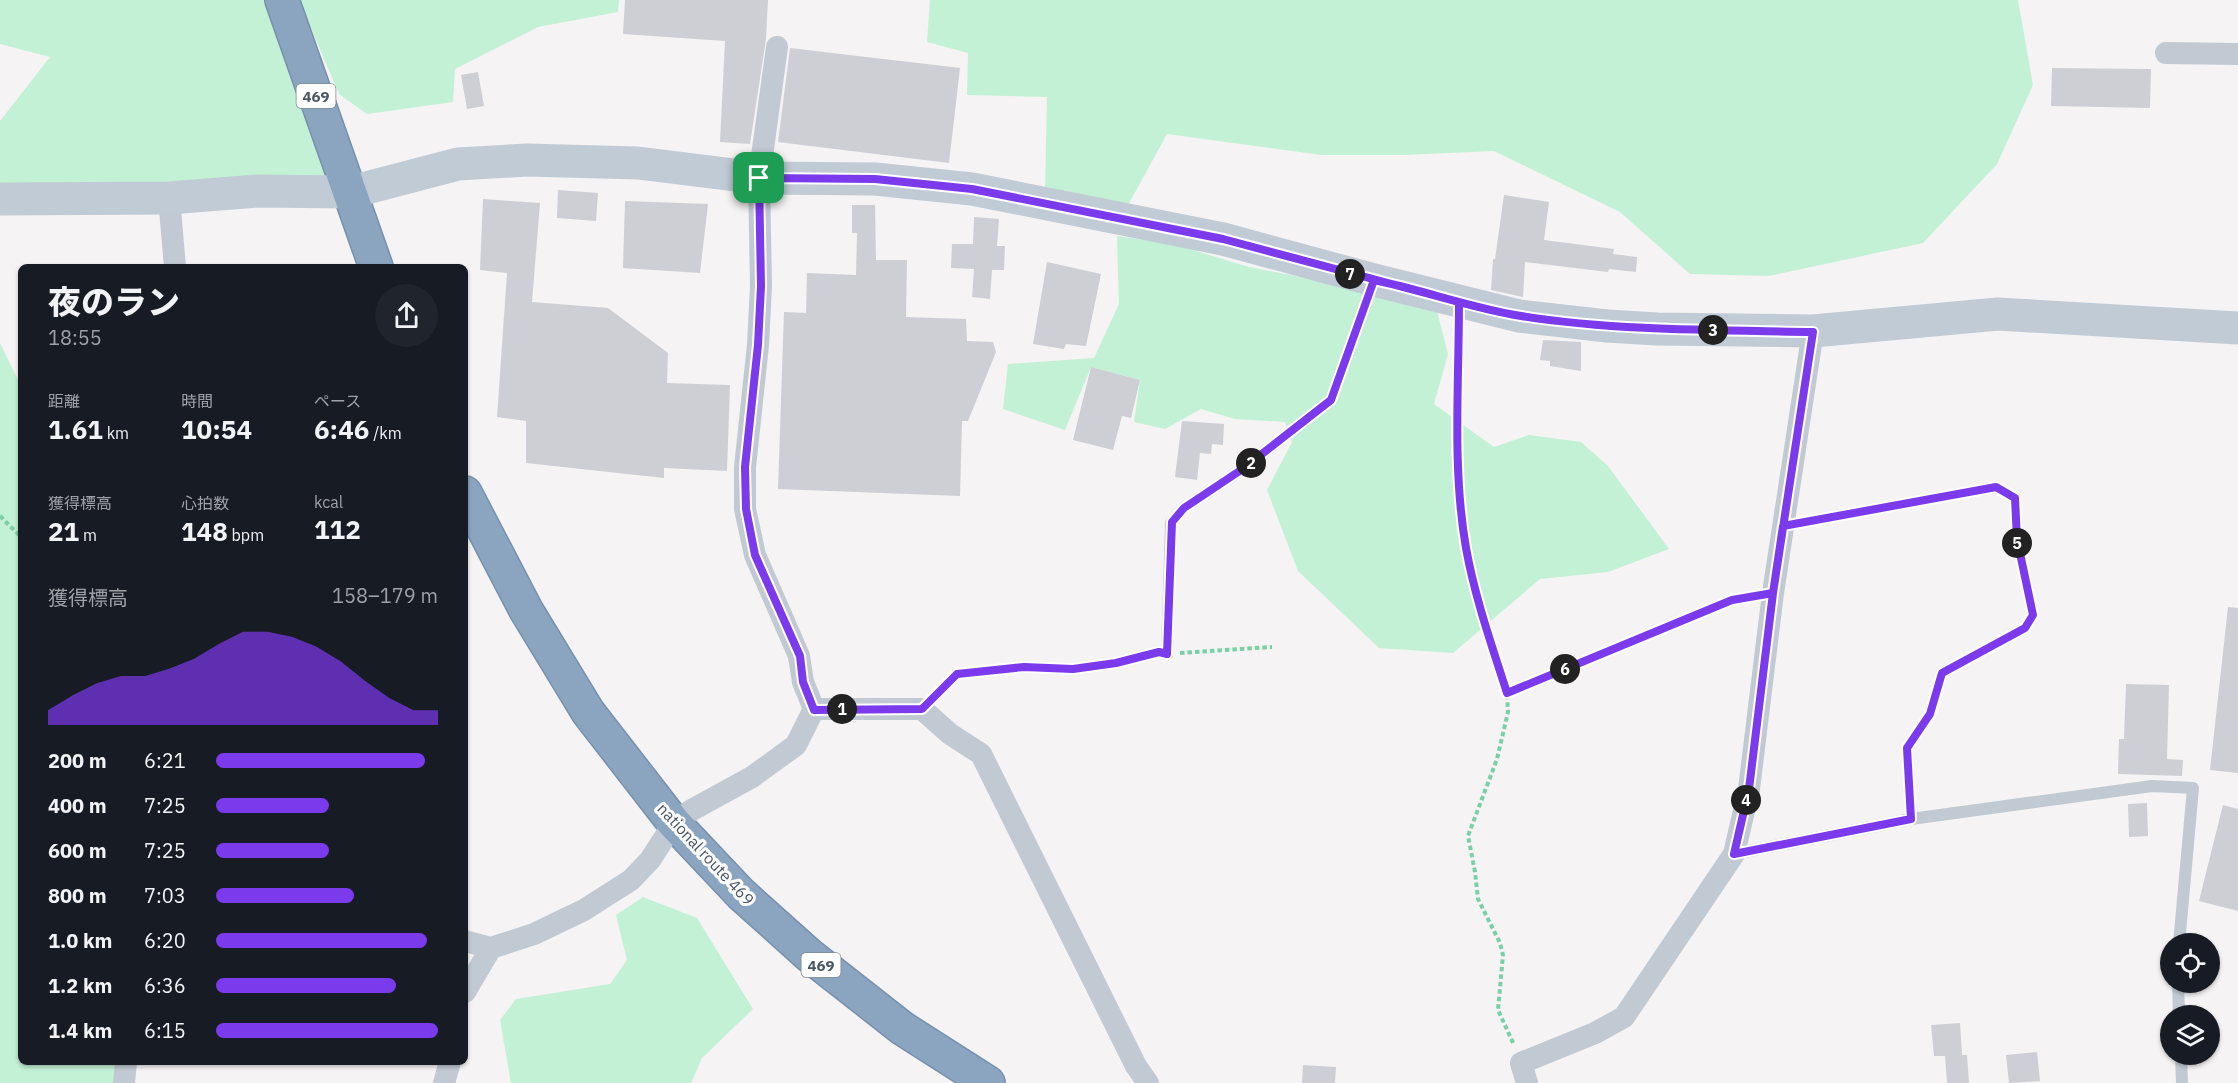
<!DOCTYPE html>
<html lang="ja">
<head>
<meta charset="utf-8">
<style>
  :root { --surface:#171b24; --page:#20242c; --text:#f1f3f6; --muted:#9ea1a6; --accent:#7c3aed }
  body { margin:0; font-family:"IBM Plex Sans","Noto Sans JP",sans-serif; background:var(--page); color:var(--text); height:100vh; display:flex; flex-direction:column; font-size:22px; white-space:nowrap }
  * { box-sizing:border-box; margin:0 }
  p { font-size:20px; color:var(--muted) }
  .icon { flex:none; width:33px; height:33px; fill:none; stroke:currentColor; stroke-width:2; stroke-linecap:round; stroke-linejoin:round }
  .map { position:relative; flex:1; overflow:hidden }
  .side { position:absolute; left:18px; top:264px; width:450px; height:801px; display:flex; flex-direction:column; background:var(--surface); border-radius:9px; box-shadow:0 2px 4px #0004 }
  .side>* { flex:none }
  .controls { position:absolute; left:2160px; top:933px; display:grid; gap:12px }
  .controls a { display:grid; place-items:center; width:60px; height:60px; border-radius:50%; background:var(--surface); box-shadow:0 2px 4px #0004; font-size:30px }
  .pin { position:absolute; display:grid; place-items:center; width:51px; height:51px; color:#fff; margin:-26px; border-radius:12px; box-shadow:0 3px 9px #0006 }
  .km { position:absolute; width:30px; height:30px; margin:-15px; border-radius:50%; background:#222; color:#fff; font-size:16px; line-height:30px; text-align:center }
  .round { display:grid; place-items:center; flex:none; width:63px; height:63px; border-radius:32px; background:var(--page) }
  .head { display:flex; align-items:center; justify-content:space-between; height:102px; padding:0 30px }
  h1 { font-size:33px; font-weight:800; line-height:45px }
  .metrics { display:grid; grid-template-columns:repeat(3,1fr); gap:9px; height:102px; padding:6px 30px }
  .metrics div { display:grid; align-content:center }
  .metrics b { font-size:26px; font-weight:800 }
  .metrics small { font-size:16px; font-weight:400 }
  .metrics p { font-size:16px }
  .chart { height:168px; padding:12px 30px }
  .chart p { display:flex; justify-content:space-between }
  .chart svg { width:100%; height:108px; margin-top:6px; fill:var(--accent); opacity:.7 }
  ul { padding:0 30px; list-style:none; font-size:20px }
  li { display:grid; grid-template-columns:96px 72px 1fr; align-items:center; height:45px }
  li i { height:15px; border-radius:8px; background:var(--accent) }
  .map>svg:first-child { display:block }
</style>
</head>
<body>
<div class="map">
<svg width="2238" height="1083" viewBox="0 0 2238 1083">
  <rect width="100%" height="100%" fill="#f5f3f3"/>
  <!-- green -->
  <g fill="#c3f1d5">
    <polygon points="0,0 272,0 351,192 0,194 0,121 50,57 0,44"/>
    <polygon points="299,0 619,0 618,12 538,27 455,69 453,102 367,114 339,94"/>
    <polygon points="930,0 2018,0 2033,85 1997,164 1923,243 1769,276 1690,274 1620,212 1494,151 1403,155 1322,155 1167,134 1127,207 1045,192 1047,97 967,95 968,53 927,42"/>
    <polygon points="1117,236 1173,244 1249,267 1435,303 1448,354 1434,404 1494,447 1529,435 1581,442 1608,466 1669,549 1608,572 1540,579 1453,653 1379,648 1298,571 1267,490 1292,442 1285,422 1235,419 1201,409 1165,429 1134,422 1140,380 1091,367 1065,430 1003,409 1008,364 1094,358 1119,304"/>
    <polygon points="0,343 21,386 21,1062 130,1062 129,1083 0,1083"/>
    <polygon points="643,897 697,918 753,1009 702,1058 691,1083 511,1083 500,1020 516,999 610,984 627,960 616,915"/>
  </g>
  <!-- building -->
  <g fill="#cdcfd5">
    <polygon points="625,0 768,0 766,39 750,144 720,142 725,41 623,34"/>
    <polygon points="790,48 960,68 949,163 778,142"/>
    <polygon points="2052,68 2151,69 2150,108 2051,106"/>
    <polygon points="478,72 484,106 467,109 461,75"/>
    <polygon points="558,190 598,193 596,221 557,218"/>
    <polygon points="1504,195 1549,202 1544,240 1614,249 1613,254 1637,257 1636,272 1609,269 1608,272 1525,262 1523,297 1491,290 1493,259 1495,259"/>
    <polygon points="483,199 540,203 532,302 608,308 668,353 667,383 730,385 727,471 664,468 664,478 526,463 526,421 497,417 507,273 480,270"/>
    <polygon points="625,201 708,204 700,273 623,268"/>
    <polygon points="852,205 875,205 876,260 907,260 906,317 966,319 967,341 993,342 996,352 968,421 962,421 960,496 778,489 784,312 806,313 807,273 856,275 857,233 852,233"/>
    <polygon points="974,217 999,219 997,246 1005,246 1004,270 992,270 990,299 972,297 974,269 951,268 952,244 973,244"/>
    <polygon points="1047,262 1101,274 1086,346 1066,344 1064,349 1033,344"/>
    <polygon points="1543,340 1581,342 1581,371 1550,366 1550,361 1540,360"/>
    <polygon points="1091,367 1140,380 1131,418 1122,416 1113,450 1073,440"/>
    <polygon points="1182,421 1224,424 1223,445 1212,444 1211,454 1200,453 1197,480 1175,477"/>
    <polygon points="2228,607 2238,608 2238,773 2210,770"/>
    <polygon points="2126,684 2169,685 2167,759 2183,760 2182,776 2118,774 2119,739 2124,739"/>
    <polygon points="2147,803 2148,836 2129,837 2128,804"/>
    <polygon points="2223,805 2238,809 2238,911 2199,901"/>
    <polygon points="1960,1023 1962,1055 1967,1055 1969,1083 1947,1083 1945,1056 1934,1056 1931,1025"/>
    <polygon points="2037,1052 2040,1081 2009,1083 2006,1055"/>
    <polygon points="1303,1065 1336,1067 1335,1083 1302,1083"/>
  </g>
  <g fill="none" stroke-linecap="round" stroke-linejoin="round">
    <defs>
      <g id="highway">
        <polyline points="282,0 376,267"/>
        <polyline points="465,493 526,610 588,712 674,823 741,894 809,955 902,1028 988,1083"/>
      </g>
    </defs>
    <!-- highway casing -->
    <use href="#highway" stroke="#7690ad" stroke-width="36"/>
    <!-- path -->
    <g stroke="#7ad0a6" stroke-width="4" stroke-dasharray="4.5 3" stroke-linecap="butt">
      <polyline points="1459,326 1458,460 1466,548 1482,611 1507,693 1508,712 1497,759 1468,836 1475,872 1478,899 1500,943 1503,955 1498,1010 1514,1045"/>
      <polyline points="0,516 21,537"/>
      <polyline points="1803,523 1996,487 2015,498 2017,539 2033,615 2025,628 1942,673 1930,714 1907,748 1910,807"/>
      <polyline points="1180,653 1272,647"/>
      <polyline points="1507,693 1732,600 1754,596"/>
      <polyline points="936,695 957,674 1024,667 1073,669 1116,663 1152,653"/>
    </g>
    <!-- lane -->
    <g stroke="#c1cad2" stroke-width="12">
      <polyline points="1167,654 1171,523 1184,508 1244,468 1331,400 1374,280"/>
      <polyline points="1734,854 1911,819 2152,786 2193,788 2179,944"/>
      <polyline points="2178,982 2179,1016"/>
      <polyline points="2181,1054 2182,1083"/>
    </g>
    <!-- street -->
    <g stroke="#c1cad2" stroke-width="22">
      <polyline points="2166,53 2238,54"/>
      <polyline points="169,198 175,267"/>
      <polyline points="814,709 922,709 950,734 981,754 1136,1066 1148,1083"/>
      <polyline points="465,941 491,948 534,934 584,910 631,880 650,860 674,823 690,811 752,777 796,745 814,709 803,682 799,656 755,555 745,509 745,467 758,345 761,286 759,178 777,47"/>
      <polyline points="465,992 491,948"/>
      <polyline points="124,1083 126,1062"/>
      <polyline points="444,1083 450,1062"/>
      <polyline points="1527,1083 1521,1063 1595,1033 1624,1017 1734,854 1749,789 1773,593 1813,331"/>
    </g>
    <!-- secondary -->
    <polyline stroke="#c1cbd6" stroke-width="33" points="0,199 169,198 258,191 351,192 458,164 527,160 638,163 759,178 875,179 972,189 1223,239 1374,280 1519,316 1607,326 1657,329 1813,331 1998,314 2238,328"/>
    <!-- highway -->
    <use href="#highway" stroke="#8ba5c1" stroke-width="33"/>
  </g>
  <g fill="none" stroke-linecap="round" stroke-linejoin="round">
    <defs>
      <path id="route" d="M759 178 761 286 758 345 745 467 746 509 755 555 800 656 803 682 814 710 922 709 957 674 1024 667 1073 669 1116 663 1159 652 1167 654 1172 522 1184 508 1244 468 1331 400 1374 280C1423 290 1471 308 1521 316 1617 331 1715 330 1813 332L1773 593 1749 789 1734 854 1911 819 1907 748 1930 714 1942 673 2025 628 2033 615 2017 539 2015 498 1996 487 1783 526 1773 593 1732 600 1507 693C1492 646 1475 598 1466 548 1452 468 1459 383 1459 302L1223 239 972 189 875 179 759 178"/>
    </defs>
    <!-- route casing -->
    <use href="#route" stroke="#fff" stroke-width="12"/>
    <!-- route -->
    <use href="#route" stroke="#7c3aed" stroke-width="8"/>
  </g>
  <g text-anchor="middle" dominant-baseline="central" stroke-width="6" stroke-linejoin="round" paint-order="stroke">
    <!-- shield labels -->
    <g fill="#fff" stroke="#808990" stroke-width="1.5">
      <rect x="296.5" y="84" width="39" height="24" rx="4.5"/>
      <rect x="801.5" y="953" width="39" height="24" rx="4.5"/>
    </g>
    <g font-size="15" font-weight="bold" fill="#4a5661">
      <text x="316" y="96">469</text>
      <text x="821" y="965">469</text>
    </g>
    <!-- street labels -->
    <g font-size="16" fill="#4a5661" stroke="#fff">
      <text transform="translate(706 854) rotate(47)">national route 469</text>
    </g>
  </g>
</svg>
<div class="controls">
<a><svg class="icon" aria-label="locate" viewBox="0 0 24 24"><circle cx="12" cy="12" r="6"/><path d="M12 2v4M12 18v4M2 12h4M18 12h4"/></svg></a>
<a><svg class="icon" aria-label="layers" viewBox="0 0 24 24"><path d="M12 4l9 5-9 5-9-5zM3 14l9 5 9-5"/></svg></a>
</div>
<div class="pin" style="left:759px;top:178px;background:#1e9e55"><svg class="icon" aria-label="arrive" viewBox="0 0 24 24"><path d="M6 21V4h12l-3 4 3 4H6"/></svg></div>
<b class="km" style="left:842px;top:709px">1</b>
<b class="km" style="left:1251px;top:463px">2</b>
<b class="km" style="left:1713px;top:330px">3</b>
<b class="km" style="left:1746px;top:800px">4</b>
<b class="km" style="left:2017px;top:543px">5</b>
<b class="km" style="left:1565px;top:669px">6</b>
<b class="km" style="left:1350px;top:274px">7</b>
<section class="side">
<div class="head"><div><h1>夜のラン</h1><p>18:55</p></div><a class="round"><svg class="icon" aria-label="share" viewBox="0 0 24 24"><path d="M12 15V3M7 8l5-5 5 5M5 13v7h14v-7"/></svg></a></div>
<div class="metrics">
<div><p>距離</p><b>1.61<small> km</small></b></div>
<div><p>時間</p><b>10:54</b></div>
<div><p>ペース</p><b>6:46<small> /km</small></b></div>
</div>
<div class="metrics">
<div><p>獲得標高</p><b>21<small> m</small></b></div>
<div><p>心拍数</p><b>148<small> bpm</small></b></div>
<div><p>kcal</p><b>112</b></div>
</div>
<div class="chart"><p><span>獲得標高</span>158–179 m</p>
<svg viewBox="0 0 160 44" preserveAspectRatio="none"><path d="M0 44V38L10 32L20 27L30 24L40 24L50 21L60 17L70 11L80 6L90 6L100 8L110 12L120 18L130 26L140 33L150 38L160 38V44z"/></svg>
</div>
<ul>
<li><b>200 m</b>6:21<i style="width:94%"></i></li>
<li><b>400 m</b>7:25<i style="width:51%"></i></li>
<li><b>600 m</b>7:25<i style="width:51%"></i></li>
<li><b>800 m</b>7:03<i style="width:62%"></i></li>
<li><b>1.0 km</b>6:20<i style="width:95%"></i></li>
<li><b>1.2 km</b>6:36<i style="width:81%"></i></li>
<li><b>1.4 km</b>6:15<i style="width:100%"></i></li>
</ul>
</section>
</div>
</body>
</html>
